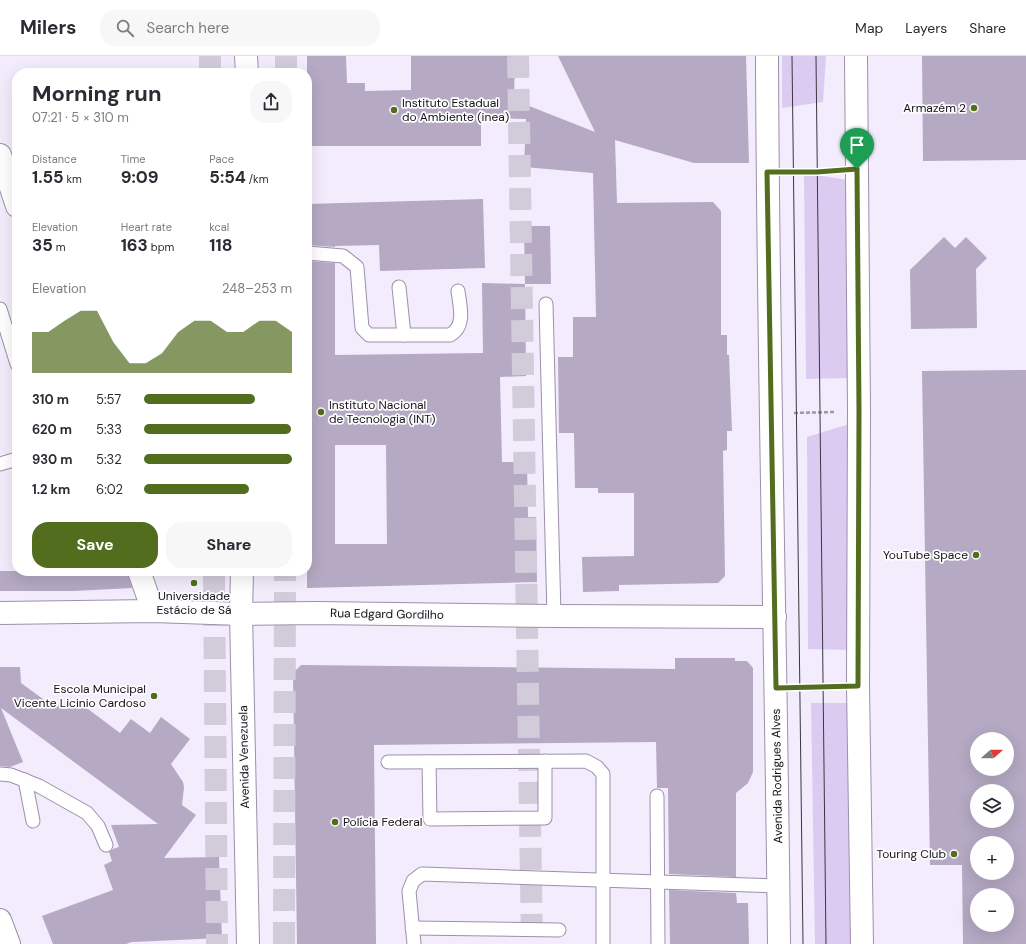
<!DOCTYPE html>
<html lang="en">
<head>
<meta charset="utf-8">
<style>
  :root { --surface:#fff; --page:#f7f7f7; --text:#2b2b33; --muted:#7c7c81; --line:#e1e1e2; --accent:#536d1f }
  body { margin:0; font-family:"DM Sans",sans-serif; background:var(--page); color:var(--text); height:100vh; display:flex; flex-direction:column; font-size:15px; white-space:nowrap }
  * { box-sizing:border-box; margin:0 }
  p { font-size:13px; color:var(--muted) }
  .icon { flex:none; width:22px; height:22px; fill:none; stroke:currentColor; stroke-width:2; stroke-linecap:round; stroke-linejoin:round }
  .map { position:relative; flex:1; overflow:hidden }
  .panel { position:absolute; left:12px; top:12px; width:300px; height:508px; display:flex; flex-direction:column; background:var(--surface); border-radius:16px; box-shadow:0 4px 16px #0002 }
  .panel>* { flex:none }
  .needle { width:26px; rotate:69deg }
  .controls { position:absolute; left:970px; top:676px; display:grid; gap:8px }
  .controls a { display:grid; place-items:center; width:44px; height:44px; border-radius:50%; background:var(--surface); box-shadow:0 4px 16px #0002; font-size:20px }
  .pin { position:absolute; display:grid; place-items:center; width:34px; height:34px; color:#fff; margin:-41px -17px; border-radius:50% 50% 50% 0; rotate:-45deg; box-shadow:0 0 4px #0007 }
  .pin .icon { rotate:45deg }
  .round { display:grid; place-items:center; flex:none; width:42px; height:42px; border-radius:16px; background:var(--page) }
  .headline { display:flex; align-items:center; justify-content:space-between; height:68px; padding:0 20px }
  h1 { font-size:22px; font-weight:700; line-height:30px }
  .figures { display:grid; grid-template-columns:repeat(3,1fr); gap:6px; height:68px; padding:4px 20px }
  .figures div { display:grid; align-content:center }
  .figures b { font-size:17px; font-weight:700 }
  .figures small { font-size:11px; font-weight:400 }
  .figures p { font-size:11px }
  .chart { height:112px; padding:8px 20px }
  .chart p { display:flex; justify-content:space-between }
  .chart svg { width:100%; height:72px; margin-top:4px; fill:var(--accent); opacity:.7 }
  .button { display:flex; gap:8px; margin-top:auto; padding:8px 20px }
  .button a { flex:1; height:46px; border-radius:16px; background:var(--accent); color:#fff; font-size:16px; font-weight:700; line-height:46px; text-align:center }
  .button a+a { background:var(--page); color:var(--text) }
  ul { padding:0 20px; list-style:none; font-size:13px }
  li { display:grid; grid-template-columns:64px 48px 1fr; align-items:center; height:30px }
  li i { height:10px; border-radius:5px; background:var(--accent) }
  header { display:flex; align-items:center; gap:24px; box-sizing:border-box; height:56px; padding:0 20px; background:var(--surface); border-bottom:1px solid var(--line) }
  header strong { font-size:19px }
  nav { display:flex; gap:22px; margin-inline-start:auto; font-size:14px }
  .search { width:280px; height:36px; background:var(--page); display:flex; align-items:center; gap:10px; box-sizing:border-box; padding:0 14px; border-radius:16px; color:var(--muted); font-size:15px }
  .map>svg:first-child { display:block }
</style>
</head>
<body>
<header>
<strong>Milers</strong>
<div class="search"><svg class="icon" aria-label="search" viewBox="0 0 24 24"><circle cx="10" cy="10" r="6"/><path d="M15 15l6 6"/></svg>Search here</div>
<nav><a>Map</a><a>Layers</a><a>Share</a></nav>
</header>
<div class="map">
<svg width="1026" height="888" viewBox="0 0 1026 888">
  <rect width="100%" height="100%" fill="#f3ecfc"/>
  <!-- green -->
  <g fill="#dccbf1">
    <polygon points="782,0 826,0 823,46 782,52"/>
    <polygon points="804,117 847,124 847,322 806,323"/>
    <polygon points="846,369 857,377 852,594 808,593 807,381"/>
    <polygon points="811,647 849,647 853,888 815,888"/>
  </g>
  <!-- building -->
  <g fill="#b5a9c3" fill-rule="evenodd">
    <polygon points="307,0 346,0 347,27 365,27 365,35 411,34 411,0 515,0 514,44 595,76 558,0 746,0 749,107 694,107 615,84 617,147 713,146 721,155 721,279 727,279 727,299 729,299 732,375 727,375 727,394 723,395 725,520 718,527 619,529 619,535 583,536 582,501 634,500 634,437 598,437 598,432 575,432 574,377 559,377 558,301 573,301 573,261 596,261 593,117 524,111 526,63 481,62 481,90 307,90"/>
    <polygon points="922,0 1026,0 1026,104 923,105"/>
    <polygon points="483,143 485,212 380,215 379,189 335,190 335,191 307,189 307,148"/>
    <polygon points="524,170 550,170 551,228 525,228"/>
    <polygon points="944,181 955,192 966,181 987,202 976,213 977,272 911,273 910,214"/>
    <path d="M307 205 335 207V299L483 297 482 227 525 228 526 320 500 321 502 406H527L528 461H536L537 526 307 532ZM335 389H386L387 488H335Z"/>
    <path d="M1026 314V888H963L962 809H930L922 315ZM977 683H1007V713H977ZM977 735H1007V765H977ZM977 787H1007V817H977ZM977 839H1007V869H977Z"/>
    <polygon points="0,515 127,515 132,532 74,535 0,535"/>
    <polygon points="675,602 735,602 735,605 747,605 753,612 753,716 748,727 736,737 736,821 669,818 668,732 657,732 656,686 374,689 376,888 297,888 293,617 301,609 675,613"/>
    <polygon points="0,611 20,611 21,627 54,651 70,647 80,647 120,677 131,663 150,677 161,661 190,683 171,708 183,726 184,731 182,749 196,759 164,802 219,801 222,882 132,886 126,888 53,888 42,860 113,834 104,809 112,805 109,796 113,793 119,791 111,769 158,768 1,652 23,706 10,711 0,710"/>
    <polygon points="669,834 736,837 737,847 748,847 749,888 670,888"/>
  </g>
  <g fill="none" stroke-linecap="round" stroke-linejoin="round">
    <!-- primary-tunnel -->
    <polyline stroke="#d2cbda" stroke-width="22" stroke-dasharray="22 11" stroke-linecap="butt" points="518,0 532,888"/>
    <!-- highway-tunnel -->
    <g stroke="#d2cbda" stroke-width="22" stroke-dasharray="22 11" stroke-linecap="butt">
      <polyline points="210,0 210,17"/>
      <polyline points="286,17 286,0"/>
      <polyline points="214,515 217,888"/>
      <polyline points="284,888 285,515"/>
    </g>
    <defs>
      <g id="lane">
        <path d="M307 197 343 200 357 211 362 272 369 279H450C466 270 460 251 458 235"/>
        <polyline points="399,231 404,279"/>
        <polyline points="546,248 554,560"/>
        <polyline points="0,253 17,308"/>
        <polyline points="0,408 17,403"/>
        <polyline points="388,706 586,705 597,711 603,718 603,888"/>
        <polyline points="429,706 430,763 545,762 545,705"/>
        <polyline points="0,718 11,719 39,730 87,757 98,770 106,789"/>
        <polyline points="25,724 33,765"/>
        <polyline points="657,740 658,888"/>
        <polyline points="412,872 559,874"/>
        <polyline points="414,888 409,835 413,825 422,818 779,830"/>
      </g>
      <g id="street">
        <polyline points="856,0 859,355 858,630 862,888"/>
        <polyline points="0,99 17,150"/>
        <polyline points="139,515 153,555"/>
        <polyline points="0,557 153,555 241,558 316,557 554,560 775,561"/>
      </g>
      <path id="secondary" d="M767 0C768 296 776 592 779 888"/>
      <g id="primary">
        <polyline points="246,0 247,17"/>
        <polyline points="242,515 241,558 248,888"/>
        <polyline points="0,864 9,888"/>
      </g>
    </defs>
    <!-- lane casing -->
    <use href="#lane" stroke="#9c90aa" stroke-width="15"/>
    <!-- street casing -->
    <use href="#street" stroke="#9c90aa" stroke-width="24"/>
    <!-- secondary casing -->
    <use href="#secondary" stroke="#9c90aa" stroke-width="24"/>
    <!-- primary casing -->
    <use href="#primary" stroke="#9c90aa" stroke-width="24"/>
    <!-- path -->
    <g stroke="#9e98a5" stroke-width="2.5" stroke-dasharray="4 2" stroke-linecap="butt">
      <polyline points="792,116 832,115"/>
      <polyline points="794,357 835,356"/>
      <polyline points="799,632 834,631"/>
    </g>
    <!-- lane -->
    <use href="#lane" stroke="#fff" stroke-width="13"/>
    <!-- street -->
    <use href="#street" stroke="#fff" stroke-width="22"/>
    <!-- secondary -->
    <use href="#secondary" stroke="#fff" stroke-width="22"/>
    <!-- primary -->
    <use href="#primary" stroke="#fff" stroke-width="22"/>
    <!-- tram -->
    <g stroke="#3b3641" stroke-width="1">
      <polyline points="792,0 803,888"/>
      <polyline points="816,0 826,888"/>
    </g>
  </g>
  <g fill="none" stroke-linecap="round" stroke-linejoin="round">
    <defs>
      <polygon id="route" points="857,113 859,355 858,630 776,632 767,116 817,116"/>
    </defs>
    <!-- route casing -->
    <use href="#route" stroke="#fff" stroke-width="8"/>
    <!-- route -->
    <use href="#route" stroke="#536d1f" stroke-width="5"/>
  </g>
  <!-- markers -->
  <g fill="#536d1f" stroke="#fdfdfd" stroke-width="1.5">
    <circle cx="974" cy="52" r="4"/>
    <circle cx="394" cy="54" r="4"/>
    <circle cx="321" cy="356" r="4"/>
    <circle cx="976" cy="499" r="4"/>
    <circle cx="194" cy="527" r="4"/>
    <circle cx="154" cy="640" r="4"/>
    <circle cx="335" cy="766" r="4"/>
    <circle cx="954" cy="798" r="4"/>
  </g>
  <g text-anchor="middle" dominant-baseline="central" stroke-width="3.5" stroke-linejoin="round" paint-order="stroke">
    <!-- poi labels -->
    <g font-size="12" fill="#15101a" stroke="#fdfdfd" text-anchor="end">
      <text x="402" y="47" text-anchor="start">Instituto Estadual<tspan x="402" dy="14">do Ambiente (inea)</tspan></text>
      <text x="966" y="52">Armazém 2</text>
      <text x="329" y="349" text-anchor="start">Instituto Nacional<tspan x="329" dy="14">de Tecnologia (INT)</tspan></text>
      <text x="968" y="499">YouTube Space</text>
      <text x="194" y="540" text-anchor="middle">Universidade<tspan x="194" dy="14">Estácio de Sá</tspan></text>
      <text x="146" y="633">Escola Municipal<tspan x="146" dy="14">Vicente Licinio Cardoso</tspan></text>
      <text x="343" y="766" text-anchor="start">Polícia Federal</text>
      <text x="946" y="798">Touring Club</text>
    </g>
    <!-- street labels -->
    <g font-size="12" fill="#15101a" stroke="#fdfdfd">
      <text transform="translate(387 558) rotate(1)">Rua Edgard Gordilho</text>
      <text transform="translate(244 701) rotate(-91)">Avenida Venezuela</text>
      <text transform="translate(777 720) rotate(-91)">Avenida Rodrigues Alves</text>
    </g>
  </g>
</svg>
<div class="controls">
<a><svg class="needle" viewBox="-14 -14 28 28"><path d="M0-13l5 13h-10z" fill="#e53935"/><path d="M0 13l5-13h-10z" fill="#7c7c81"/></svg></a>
<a><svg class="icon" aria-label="layers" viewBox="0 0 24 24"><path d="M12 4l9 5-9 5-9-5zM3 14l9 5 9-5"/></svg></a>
<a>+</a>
<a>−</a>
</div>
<div class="pin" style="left:857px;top:113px;background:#1e9e55"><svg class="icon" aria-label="arrive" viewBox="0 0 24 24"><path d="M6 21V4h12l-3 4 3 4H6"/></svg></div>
<section class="panel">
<div class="headline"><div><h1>Morning run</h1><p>07:21 · 5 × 310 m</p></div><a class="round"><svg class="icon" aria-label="share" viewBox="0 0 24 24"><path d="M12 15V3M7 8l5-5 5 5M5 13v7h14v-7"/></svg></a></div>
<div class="figures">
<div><p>Distance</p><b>1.55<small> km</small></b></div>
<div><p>Time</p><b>9:09</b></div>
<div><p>Pace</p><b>5:54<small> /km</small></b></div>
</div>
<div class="figures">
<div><p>Elevation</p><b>35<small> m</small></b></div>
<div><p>Heart rate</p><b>163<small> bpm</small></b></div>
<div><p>kcal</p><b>118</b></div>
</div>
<div class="chart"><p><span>Elevation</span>248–253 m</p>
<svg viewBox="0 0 160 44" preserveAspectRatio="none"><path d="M0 44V19L10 19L20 12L30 6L40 6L50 25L60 38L70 38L80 32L90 19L100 12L110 12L120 19L130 19L140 12L150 12L160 19V44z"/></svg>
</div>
<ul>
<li><b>310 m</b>5:57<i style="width:75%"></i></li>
<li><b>620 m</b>5:33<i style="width:99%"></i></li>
<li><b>930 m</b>5:32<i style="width:100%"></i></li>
<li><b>1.2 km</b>6:02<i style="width:71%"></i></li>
</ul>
<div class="button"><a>Save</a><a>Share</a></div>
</section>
</div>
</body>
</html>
